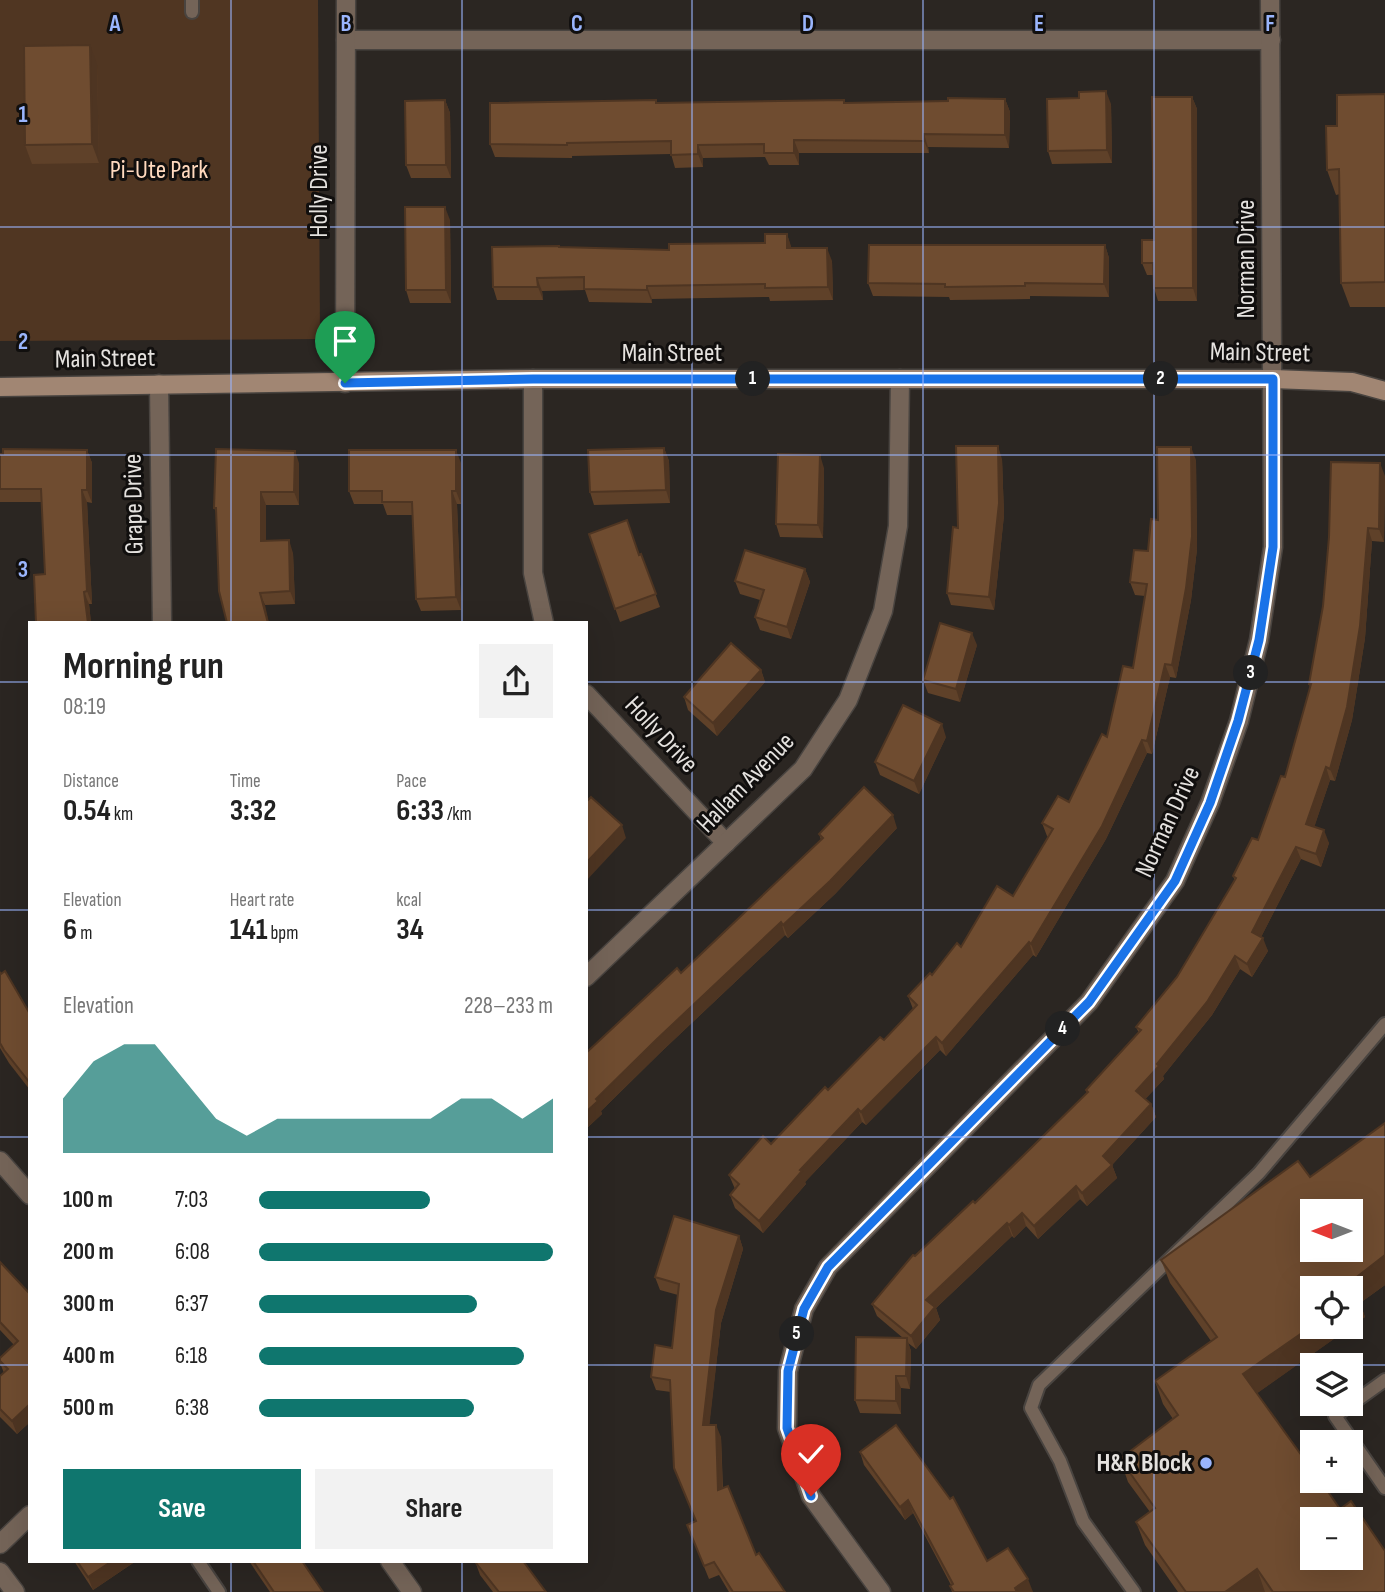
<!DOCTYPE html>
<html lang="en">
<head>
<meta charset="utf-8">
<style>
  :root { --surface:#fff; --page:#f2f2f2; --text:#222; --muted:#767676; --accent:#0f766e }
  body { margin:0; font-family:"Sofia Sans Condensed",sans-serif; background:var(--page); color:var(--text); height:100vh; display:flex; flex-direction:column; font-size:26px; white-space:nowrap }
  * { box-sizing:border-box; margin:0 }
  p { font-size:23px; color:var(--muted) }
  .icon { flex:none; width:38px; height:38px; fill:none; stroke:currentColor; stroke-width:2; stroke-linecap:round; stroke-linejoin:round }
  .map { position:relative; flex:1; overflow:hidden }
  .side { position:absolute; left:28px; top:621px; width:560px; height:942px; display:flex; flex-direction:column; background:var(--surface); border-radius:0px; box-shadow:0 7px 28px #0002 }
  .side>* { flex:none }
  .needle { width:46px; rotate:270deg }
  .tools { position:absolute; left:1300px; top:1199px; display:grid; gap:14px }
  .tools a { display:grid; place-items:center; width:63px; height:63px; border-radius:0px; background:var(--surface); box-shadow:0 7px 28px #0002; font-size:35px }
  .pin { position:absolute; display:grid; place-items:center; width:60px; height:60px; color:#fff; margin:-72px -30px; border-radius:50% 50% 50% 0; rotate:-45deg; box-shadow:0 0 7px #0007 }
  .pin .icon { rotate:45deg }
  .km { position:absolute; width:35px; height:35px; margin:-18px; border-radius:50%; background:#222; color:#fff; font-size:19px; line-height:35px; text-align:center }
  .round { display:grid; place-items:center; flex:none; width:74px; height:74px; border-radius:0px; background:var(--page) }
  .head { display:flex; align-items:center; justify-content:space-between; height:119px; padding:0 35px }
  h1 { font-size:38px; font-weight:700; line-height:52px }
  .figures { display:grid; grid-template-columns:repeat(3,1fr); gap:10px; height:119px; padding:7px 35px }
  .figures div { display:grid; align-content:center }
  .figures b { font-size:30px; font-weight:700 }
  .figures small { font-size:19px; font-weight:400 }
  .figures p { font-size:19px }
  .chart { height:196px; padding:14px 35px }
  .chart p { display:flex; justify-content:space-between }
  .chart svg { width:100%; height:126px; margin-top:7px; fill:var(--accent); opacity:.7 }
  .cta { display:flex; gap:14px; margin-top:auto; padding:14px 35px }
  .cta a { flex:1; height:80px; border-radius:0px; background:var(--accent); color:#fff; font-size:28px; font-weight:700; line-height:80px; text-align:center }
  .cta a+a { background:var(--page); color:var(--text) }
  ul { padding:0 35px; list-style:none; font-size:23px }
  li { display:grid; grid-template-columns:112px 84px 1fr; align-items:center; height:52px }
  li i { height:18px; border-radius:9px; background:var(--accent) }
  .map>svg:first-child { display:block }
</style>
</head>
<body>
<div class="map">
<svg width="1385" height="1592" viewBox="0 0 1385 1592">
  <rect width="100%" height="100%" fill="#2b2622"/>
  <!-- green -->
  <polygon fill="#503622" points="0,0 318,0 320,339 0,341"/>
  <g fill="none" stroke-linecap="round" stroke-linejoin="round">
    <defs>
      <g id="service">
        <polyline points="192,0 192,12"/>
        <polyline points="1385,1380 1335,1416 1385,1488"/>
        <polyline points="198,1561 219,1592"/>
        <polyline points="1134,1592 1083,1521 1060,1461 1031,1408 1039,1385 1259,1173 1385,1024"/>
      </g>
      <g id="minor">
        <polyline points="346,40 1271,40"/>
        <polyline points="533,379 533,573 544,623"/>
        <polyline points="345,383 346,0"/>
        <polyline points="159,384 162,623"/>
        <polyline points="586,694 726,843"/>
        <polyline points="586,977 803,769 848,700 883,611 898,526 900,379"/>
        <polyline points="0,1161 30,1195"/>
        <polyline points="0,1544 30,1515"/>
        <polyline points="390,1561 412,1592"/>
        <polyline points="0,1572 15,1592"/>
        <polyline points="881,1592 811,1496 787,1428 788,1371 804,1309 828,1267 1089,1002 1175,881 1210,803 1239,721 1259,640 1273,547 1270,0"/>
      </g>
      <polyline id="secondary" points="0,387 533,379 1273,379 1352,382 1385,391"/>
    </defs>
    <!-- service casing -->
    <use href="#service" stroke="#494440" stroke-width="16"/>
    <!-- minor casing -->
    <use href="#minor" stroke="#494440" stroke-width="21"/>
    <!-- secondary casing -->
    <use href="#secondary" stroke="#494440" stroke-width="21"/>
    <!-- service -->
    <use href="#service" stroke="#746458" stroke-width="12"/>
    <!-- minor -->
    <use href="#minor" stroke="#746458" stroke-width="18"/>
    <!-- secondary -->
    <use href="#secondary" stroke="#a18673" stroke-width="18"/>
  </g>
  <!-- wall -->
  <g fill="#5f4129">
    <polygon points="97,64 99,163 32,164 25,145"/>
    <polygon points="1385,94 1385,307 1350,307 1341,283 1340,194 1336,195 1327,170 1337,126"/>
    <polygon points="1192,97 1197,109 1197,301 1158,301 1154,288 1153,275 1147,275 1142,263 1154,240"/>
    <polygon points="1079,98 1111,104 1112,163 1052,164 1048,151"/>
    <polygon points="1005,99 1010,112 1009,148 928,147 929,153 799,153 799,165 769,165 765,157 703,158 703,167 675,168 671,154 572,156 572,158 495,157 490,144 657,103 845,103"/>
    <polygon points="445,100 450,113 451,178 411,178 406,165"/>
    <polygon points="450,220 451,303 410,303 406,290"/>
    <polygon points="787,234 791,248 832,261 833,300 770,301 769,297 652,299 652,303 589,302 585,290 542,291 543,300 497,300 493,287 560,247 669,250 765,243"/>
    <polygon points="1105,245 1109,258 1109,297 1030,296 1030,299 950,300 949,297 873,296 868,283"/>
    <polygon points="664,448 669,461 670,503 594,505 590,492"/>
    <polygon points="87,450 92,463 92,503 87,502 92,604 89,604 91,623 36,623 45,574 42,502 0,502 0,454"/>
    <polygon points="1002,459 1004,515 994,610 951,605 947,593"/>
    <polygon points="1196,460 1197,549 1191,600 1176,678 1170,677 1152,754 1147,753 1106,839 1036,957 1033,955 946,1056 940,1050 866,1125 862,1122 805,1182 806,1184 763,1233 735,1208 730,1195 735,1189 729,1175 771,1144 884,1040 913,1009 908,996 961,947 1013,896 1048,837 1047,836 1042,823 1069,802 1107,737 1133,668 1145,596 1135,595 1130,582 1148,551 1158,520"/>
    <polygon points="299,463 299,505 266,505 266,541 293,553 295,604 265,605 214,508"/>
    <polygon points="461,463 461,504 457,504 461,610 421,611 416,599 413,515 387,515 383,504 354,504 349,491"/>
    <polygon points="824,468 823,538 780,537 776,524"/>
    <polygon points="1385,476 1384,542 1372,541 1365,638 1352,720 1335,781 1330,780 1314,827 1329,843 1321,867 1301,859 1261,937 1268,951 1252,977 1240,969 1212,1015 1163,1076 1164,1079 1145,1099 1151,1104 1156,1117 1112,1165 1117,1178 1087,1206 1080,1199 1038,1239 1026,1226 1014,1238 1012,1236 936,1308 940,1320 916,1349 908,1343 911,1351 910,1389 901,1388 901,1414 860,1413 855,1400 903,1338 877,1316 872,1304 915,1256 975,1203 1087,1094 1086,1090 1139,1033 1136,1027 1177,977 1235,881 1233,876 1258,840 1285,777 1310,687 1309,684"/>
    <polygon points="589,534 639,555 641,554 660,607 620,622"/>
    <polygon points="805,569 810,582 791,639 760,630 755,617 760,600 740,594 735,581"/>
    <polygon points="977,645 960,702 928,693 923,680"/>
    <polygon points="761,670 765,682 717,736 688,710 684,697"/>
    <polygon points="946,737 919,794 880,775 875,762"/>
    <polygon points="897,828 835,894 788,938 785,935 661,1052 601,1111 602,1114 586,1129 681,973 821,840 819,834"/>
    <polygon points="0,972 30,1014 30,1090 9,1063 0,1048"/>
    <polygon points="1385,1123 1385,1285 1360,1303 1365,1317 1257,1393 1385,1592 1178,1592 1145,1545 1136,1522 1150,1512 1128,1482 1120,1459 1173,1419 1163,1404 1155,1381 1211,1341 1170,1283 1161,1260 1310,1177"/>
    <polygon points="739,1236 743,1249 721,1323 709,1425 721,1437 723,1488 756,1555 785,1592 729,1592 719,1575 709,1579 687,1525 696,1521 674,1468 671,1392 656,1390 651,1377 672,1348 678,1295 660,1290 655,1277"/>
    <polygon points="0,1262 30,1294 30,1422 17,1434 0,1417 0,1376 4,1373 0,1363 0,1358 14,1345 0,1330"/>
    <polygon points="860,1452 987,1561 1033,1592 952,1592 950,1586 951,1585 913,1513 905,1520 864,1465"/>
    <polygon points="74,1561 136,1561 93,1590"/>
    <polygon points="249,1561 302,1561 323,1592 270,1592"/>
    <polygon points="475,1561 523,1561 546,1592 493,1592 480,1575"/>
  </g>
  <!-- shaded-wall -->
  <g fill="#4e3522">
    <polygon points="90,45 97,64 99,163 92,144"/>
    <polygon points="1106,91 1111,104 1112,163 1107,150"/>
    <polygon points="1192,97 1197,109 1197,301 1193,288"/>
    <polygon points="1005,99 1010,112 1009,148 1005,135"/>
    <polygon points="445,100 450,113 451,178 446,165"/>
    <polygon points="924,134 928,147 929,153 924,141"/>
    <polygon points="794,140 799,153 799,165 794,153"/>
    <polygon points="698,145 703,158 703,167 698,154"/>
    <polygon points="445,207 450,220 451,303 446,290"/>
    <polygon points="787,234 791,246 791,261 787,248"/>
    <polygon points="1105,245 1109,258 1109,297 1104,284"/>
    <polygon points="827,248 832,261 833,300 828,287"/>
    <polygon points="537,278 542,291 543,300 538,287"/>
    <polygon points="647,286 652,299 652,303 647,290"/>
    <polygon points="998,446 1002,459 1004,515 994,610 989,597"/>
    <polygon points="1191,447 1196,460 1197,549 1191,600 1176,678 1172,665"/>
    <polygon points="664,448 669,461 670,503 666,490"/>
    <polygon points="87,450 92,463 92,503 87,490"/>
    <polygon points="456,450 461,463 461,504 456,491"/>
    <polygon points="295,451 299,463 299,505 294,492"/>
    <polygon points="820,455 824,468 823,538 818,525"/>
    <polygon points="1380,463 1385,476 1384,542 1379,529"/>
    <polygon points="82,490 87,502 92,604 87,591"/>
    <polygon points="452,491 457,504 461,610 456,597"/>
    <polygon points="261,492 266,505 266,554 261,541"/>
    <polygon points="1368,528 1372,541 1365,638 1352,720 1335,781 1330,769"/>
    <polygon points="289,540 293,553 295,604 290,591"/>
    <polygon points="805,569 810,582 791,639 787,627"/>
    <polygon points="84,592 89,604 91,623 88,623"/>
    <polygon points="260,593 265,605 269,623 268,623"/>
    <polygon points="972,633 977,645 960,702 956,689"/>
    <polygon points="1165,664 1170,677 1152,754 1147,741"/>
    <polygon points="761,670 765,682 717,736 713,723"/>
    <polygon points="942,724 946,737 919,794 914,781"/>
    <polygon points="1142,740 1147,753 1106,839 1036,957 1031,944"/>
    <polygon points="1326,767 1330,780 1311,837 1306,824"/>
    <polygon points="893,815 897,828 835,894 788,938 783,925"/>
    <polygon points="622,825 626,838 586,881 586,863"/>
    <polygon points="1324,830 1329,843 1321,867 1316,854"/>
    <polygon points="1296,847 1301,859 1257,945 1252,932"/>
    <polygon points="781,922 785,935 661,1052 601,1111 602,1114 586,1129 586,1112 596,1099 656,1040"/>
    <polygon points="1263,938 1268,951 1252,977 1247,964"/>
    <polygon points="1029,942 1033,955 946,1056 942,1043"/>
    <polygon points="1235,956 1240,969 1212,1015 1163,1076 1164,1079 1141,1104 1136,1091 1157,1064"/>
    <polygon points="936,1037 940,1050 866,1125 861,1112"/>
    <polygon points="1151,1104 1156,1117 1110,1167 1112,1165 1117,1178 1087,1206 1082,1193 1103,1156"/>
    <polygon points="858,1109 862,1122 805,1182 806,1184 763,1233 759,1221 800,1170"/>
    <polygon points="1076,1186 1080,1199 1038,1239 1034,1226"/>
    <polygon points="1022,1213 1026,1226 1014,1238 1009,1225"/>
    <polygon points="1007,1223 1012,1236 936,1308 940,1320 916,1349 911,1336 926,1300"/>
    <polygon points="739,1236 743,1249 721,1323 708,1438 703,1425 716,1310"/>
    <polygon points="1385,1255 1385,1285 1360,1303 1365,1317 1252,1397 1243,1374 1312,1326 1351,1326 1351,1298 1349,1283"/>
    <polygon points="907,1338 911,1351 910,1389 906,1376"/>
    <polygon points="896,1376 901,1388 901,1414 896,1401"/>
    <polygon points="30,1404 30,1422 17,1434 12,1421"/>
    <polygon points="716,1425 721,1437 723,1502 718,1490"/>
    <polygon points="908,1500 913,1513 905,1520 900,1507"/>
    <polygon points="112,1561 136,1561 93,1590 88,1577"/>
    <polygon points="1257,1569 1265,1592 1225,1592"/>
    <polygon points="1028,1579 1033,1592 1016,1592 1015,1588"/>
  </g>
  <!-- building -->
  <g fill="#6f4c30" stroke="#4e3522" stroke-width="2" fill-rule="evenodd">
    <polygon points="90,45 92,144 25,145 24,46"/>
    <polygon points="1106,91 1107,150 1048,151 1047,99 1079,98 1079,92"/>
    <polygon points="1385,94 1385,282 1341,283 1339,169 1327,170 1326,126 1337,126 1337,95"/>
    <polygon points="1152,97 1192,97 1193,288 1154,288 1153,263 1142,263 1142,240 1154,240"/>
    <polygon points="948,98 1005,99 1005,135 924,134 924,141 794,140 794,153 764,153 764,144 698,145 698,154 671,155 671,141 567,143 567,145 490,144 490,103 656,100 656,103 844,100 844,103 948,101"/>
    <polygon points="445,100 446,165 406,165 405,101"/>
    <polygon points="405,207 445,207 446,290 406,290"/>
    <polygon points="765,234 787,234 787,248 827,248 828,287 765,288 765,284 647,286 647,290 584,289 584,277 537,278 538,287 493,287 492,247 559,246 559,247 669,250 669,244 765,243"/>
    <polygon points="869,245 1105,245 1104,284 1025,283 1025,286 945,287 945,284 868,283"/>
    <polygon points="956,446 998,446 999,503 989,597 947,593 953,527 958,528"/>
    <polygon points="1157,447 1191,447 1192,536 1186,588 1172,665 1165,664 1147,741 1142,740 1102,826 1031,944 1029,942 942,1043 936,1037 861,1112 858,1109 800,1170 802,1171 759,1221 730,1195 739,1184 729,1175 763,1136 771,1144 825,1087 828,1090 880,1037 884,1040 917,1005 908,996 930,973 932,975 957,943 961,947 997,886 1013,896 1053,829 1042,823 1058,796 1069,802 1102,734 1107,737 1123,666 1133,668 1147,584 1130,582 1134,550 1148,551 1151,519 1158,520"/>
    <polygon points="664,448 666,490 590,492 588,450"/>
    <polygon points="3,449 87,450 87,490 82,490 87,591 84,592 88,623 36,623 34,575 45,574 41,489 0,489 0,454 3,454"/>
    <polygon points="216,449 295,451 294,492 261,492 261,541 289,540 290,591 260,593 268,623 227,623 219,591 216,508 214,508"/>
    <polygon points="349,450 456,450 456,491 452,491 456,597 416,599 412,502 382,502 382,491 349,491"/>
    <polygon points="778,454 820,455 818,525 776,524"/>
    <polygon points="1331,462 1380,463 1379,529 1368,528 1360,626 1347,707 1330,769 1326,767 1306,824 1324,830 1316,854 1296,847 1252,932 1263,938 1247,964 1235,956 1207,1002 1157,1064 1159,1066 1136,1091 1151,1104 1103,1156 1112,1165 1082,1193 1076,1186 1034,1226 1022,1213 1009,1225 1007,1223 926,1300 935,1307 911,1336 872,1304 913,1255 915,1256 973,1201 975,1203 1088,1092 1086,1090 1141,1030 1136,1027 1177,977 1236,878 1233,876 1252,838 1258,840 1281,776 1285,777 1311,684 1309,684 1323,606 1329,537"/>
    <polygon points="627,520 639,555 641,554 656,594 615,609 589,534"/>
    <polygon points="745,550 805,569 787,627 755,617 764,590 735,581"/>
    <polygon points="940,623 972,633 956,689 923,680"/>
    <polygon points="731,643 761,670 713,723 684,697"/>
    <polygon points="903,705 942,724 914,781 875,762"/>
    <polygon points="864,787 893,815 830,881 783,925 781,922 656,1040 596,1099 598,1101 586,1112 586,1053 677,968 681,973 823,838 819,834"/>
    <polygon points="591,797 622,825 586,863 586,802"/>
    <polygon points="5,971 30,1014 30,1083 4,1050 0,1043 0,972 1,974"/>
    <path d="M1385 1123V1255L1349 1283 1357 1294 1351 1298V1288H1312V1326L1243 1374 1312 1470V1480H1320L1340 1509 1351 1501 1385 1551V1592H1273L1257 1569 1225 1592H1186L1136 1522 1155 1508 1120 1459 1178 1415 1155 1381 1217 1337 1161 1260 1298 1161 1310 1177ZM1312 1211H1351V1250H1312ZM1312 1519H1351V1558H1312Z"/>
    <polygon points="674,1216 739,1236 716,1310 703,1425 716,1425 718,1490 728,1486 756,1555 759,1553 785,1592 733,1592 714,1562 704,1566 687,1525 696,1521 674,1468 670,1380 651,1377 655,1345 672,1348 679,1284 655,1277"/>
    <polygon points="0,1262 30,1294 30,1404 12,1421 0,1409 0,1376 8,1369 0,1361 0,1358 18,1341 0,1322"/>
    <polygon points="856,1337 907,1338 906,1376 896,1376 896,1401 855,1400"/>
    <polygon points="896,1425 950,1499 953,1497 987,1561 1008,1548 1028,1579 1015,1588 1017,1592 954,1592 950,1586 953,1584 908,1500 900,1507 860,1452"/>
    <polygon points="77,1561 112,1561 88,1577"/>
    <polygon points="253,1561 302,1561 323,1592 274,1592"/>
    <polygon points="478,1561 523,1561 546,1592 499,1592 476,1563"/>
  </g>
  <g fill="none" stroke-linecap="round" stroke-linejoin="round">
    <defs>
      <polyline id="route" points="345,383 533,379 1273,379 1273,547 1259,640 1238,721 1210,803 1175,881 1089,1002 828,1267 804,1309 788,1371 787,1428 811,1496"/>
    </defs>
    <!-- route casing -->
    <use href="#route" stroke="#fff" stroke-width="14"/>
    <!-- route -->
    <use href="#route" stroke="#1a73e8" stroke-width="9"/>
  </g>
  <!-- grid -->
  <path fill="none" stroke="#9ab5fd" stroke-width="2" stroke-opacity="0.55" d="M231 0V623M462 0V623M692 0V1592M923 0V1592M1154 0V1592M0 227H1385M0 455H1385M0 682H30M586 682H1385M0 910H30M586 910H1385M0 1137H30M586 1137H1385M0 1365H30M586 1365H1385M231 1561V1592M462 1561V1592"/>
  <!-- markers -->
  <circle fill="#9ab5fd" stroke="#110f0e" stroke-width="2.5" cx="1206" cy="1463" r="7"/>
  <g text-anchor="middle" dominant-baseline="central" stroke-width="6" stroke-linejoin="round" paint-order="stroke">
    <!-- park labels -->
    <g font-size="26" fill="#ffd9be" stroke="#110f0e">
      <text x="159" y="170">Pi-Ute Park</text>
    </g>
    <!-- street labels -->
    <g font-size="26" fill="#e5e2df" stroke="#110f0e">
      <text transform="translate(319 191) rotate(-90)">Holly Drive</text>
      <text transform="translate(1246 259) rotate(-90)">Norman Drive</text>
      <text x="672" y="353">Main Street</text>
      <text transform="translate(1260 353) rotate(1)">Main Street</text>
      <text transform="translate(105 359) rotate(-1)">Main Street</text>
      <text transform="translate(134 504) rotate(-91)">Grape Drive</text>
      <text transform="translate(661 735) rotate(47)">Holly Drive</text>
      <text transform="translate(746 783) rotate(-46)">Hallam Avenue</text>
      <text transform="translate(1168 822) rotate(-65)">Norman Drive</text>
    </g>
    <!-- poi labels -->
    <g font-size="26" font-weight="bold" fill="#e5e2df" stroke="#110f0e" text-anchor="end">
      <text x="1192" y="1463">H&amp;R Block</text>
    </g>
  </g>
  <g font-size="23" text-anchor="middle" font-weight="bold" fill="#9ab5fd" stroke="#110f0e" stroke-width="6" stroke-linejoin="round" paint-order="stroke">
    <text x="115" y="31">A</text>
    <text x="346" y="31">B</text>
    <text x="577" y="31">C</text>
    <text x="808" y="31">D</text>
    <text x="1039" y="31">E</text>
    <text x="1270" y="31">F</text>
    <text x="23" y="122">1</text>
    <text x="23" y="349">2</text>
    <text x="23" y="577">3</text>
  </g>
</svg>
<div class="tools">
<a><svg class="needle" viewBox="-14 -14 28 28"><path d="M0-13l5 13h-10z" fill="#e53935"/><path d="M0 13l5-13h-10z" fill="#767676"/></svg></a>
<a><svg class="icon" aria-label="locate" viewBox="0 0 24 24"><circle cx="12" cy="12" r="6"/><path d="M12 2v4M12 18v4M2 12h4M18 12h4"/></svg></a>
<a><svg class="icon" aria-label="layers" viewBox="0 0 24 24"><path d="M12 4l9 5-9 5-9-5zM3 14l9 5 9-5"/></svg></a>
<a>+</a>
<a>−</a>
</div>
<div class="pin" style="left:345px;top:383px;background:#1e9e55"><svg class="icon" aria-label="arrive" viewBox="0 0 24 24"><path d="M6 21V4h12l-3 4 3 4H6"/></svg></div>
<div class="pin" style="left:811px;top:1496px;background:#d93025"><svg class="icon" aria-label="check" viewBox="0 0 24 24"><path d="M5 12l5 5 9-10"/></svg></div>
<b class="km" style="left:753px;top:379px">1</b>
<b class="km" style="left:1161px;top:379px">2</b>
<b class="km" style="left:1251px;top:673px">3</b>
<b class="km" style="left:1063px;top:1029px">4</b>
<b class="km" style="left:797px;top:1334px">5</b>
<section class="side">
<div class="head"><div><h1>Morning run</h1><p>08:19</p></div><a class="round"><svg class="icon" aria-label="share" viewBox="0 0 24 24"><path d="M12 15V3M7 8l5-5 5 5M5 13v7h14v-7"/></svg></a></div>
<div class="figures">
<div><p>Distance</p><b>0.54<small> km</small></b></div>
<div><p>Time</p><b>3:32</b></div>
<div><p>Pace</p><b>6:33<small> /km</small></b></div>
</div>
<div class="figures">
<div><p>Elevation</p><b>6<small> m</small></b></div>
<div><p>Heart rate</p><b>141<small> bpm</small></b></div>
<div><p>kcal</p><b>34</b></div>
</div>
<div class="chart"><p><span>Elevation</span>228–233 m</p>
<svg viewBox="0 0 160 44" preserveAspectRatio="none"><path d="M0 44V25L10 12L20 6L30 6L40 19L50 32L60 38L70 32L80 32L90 32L100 32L110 32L120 32L130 25L140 25L150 32L160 25V44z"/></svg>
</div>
<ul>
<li><b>100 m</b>7:03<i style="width:58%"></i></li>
<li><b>200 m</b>6:08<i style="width:100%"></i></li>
<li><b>300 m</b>6:37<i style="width:74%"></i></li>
<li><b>400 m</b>6:18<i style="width:90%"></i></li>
<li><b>500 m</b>6:38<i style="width:73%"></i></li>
</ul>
<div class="cta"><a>Save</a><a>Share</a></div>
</section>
</div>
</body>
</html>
